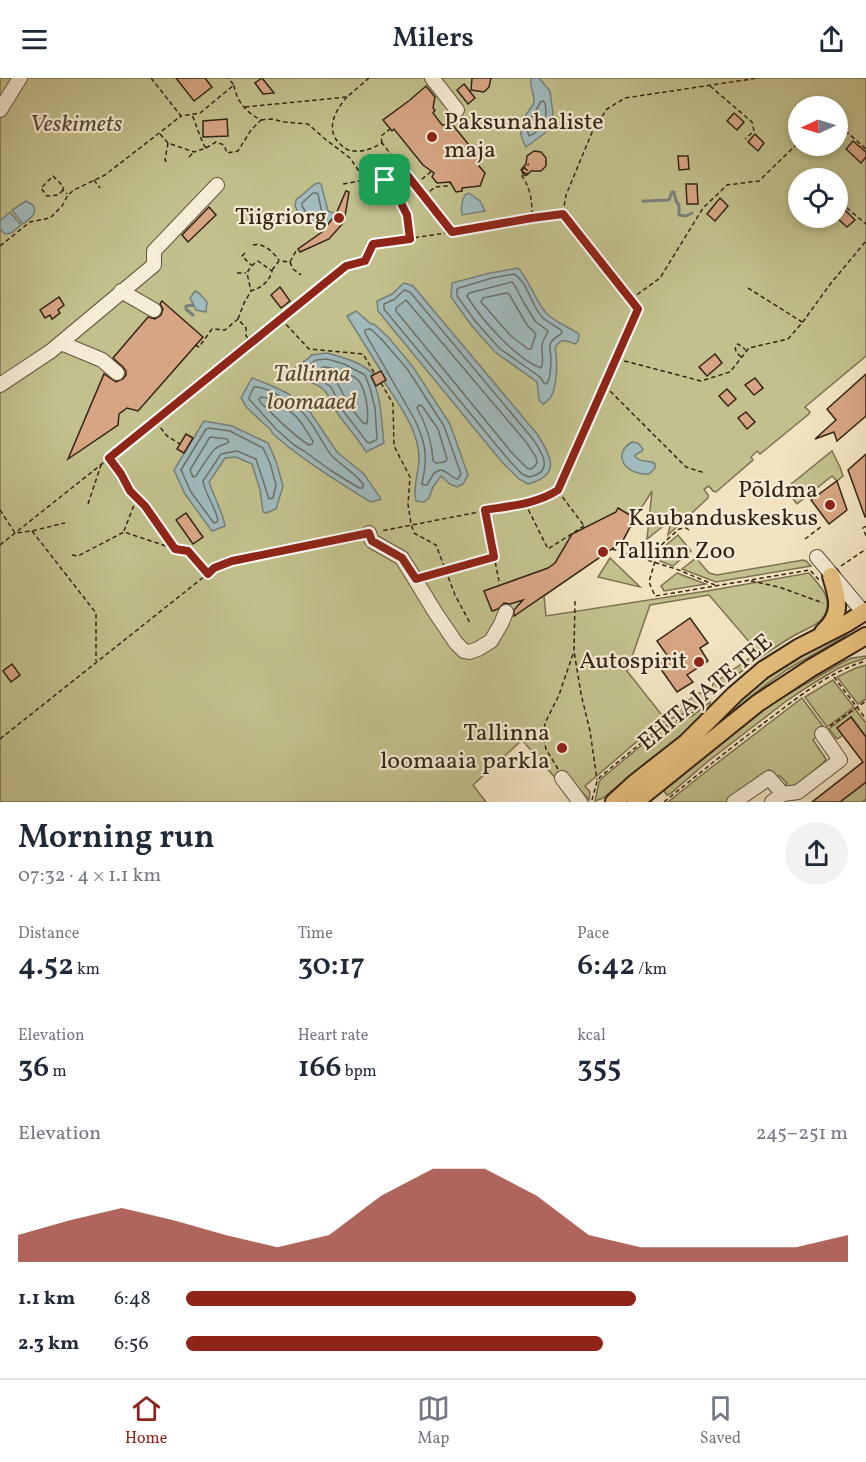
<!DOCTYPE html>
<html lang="en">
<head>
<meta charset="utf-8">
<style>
  :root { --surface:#fff; --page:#f2f2f3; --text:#1f2937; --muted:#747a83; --line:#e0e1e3; --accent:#8f2418 }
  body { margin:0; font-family:Vollkorn,serif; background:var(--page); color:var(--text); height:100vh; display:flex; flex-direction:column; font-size:22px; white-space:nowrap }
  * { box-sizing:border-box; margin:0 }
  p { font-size:20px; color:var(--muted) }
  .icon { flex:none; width:33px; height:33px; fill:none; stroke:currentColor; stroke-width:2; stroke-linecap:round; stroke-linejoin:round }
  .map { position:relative; height:724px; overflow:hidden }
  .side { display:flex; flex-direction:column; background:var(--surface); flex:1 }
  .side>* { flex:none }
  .needle { width:39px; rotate:266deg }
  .fabs { position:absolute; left:788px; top:18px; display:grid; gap:12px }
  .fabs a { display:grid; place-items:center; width:60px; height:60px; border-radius:50%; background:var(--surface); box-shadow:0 3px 9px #0003; font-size:30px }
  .pin { position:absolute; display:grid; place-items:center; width:51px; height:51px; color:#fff; margin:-26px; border-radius:12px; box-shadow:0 3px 9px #0006 }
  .round { display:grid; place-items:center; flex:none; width:63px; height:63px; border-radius:32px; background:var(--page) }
  .head { display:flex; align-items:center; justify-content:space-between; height:102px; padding:0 18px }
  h1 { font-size:33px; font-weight:600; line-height:45px }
  .stats { display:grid; grid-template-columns:repeat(3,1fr); gap:9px; height:102px; padding:6px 18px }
  .stats div { display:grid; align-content:center }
  .stats b { font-size:30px; font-weight:600 }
  .stats small { font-size:16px; font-weight:400 }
  .stats p { font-size:16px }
  .chart { height:168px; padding:12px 18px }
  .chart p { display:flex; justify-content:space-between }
  .chart svg { width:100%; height:108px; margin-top:6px; fill:var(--accent); opacity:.7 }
  ul { padding:0 18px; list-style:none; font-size:20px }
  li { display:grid; grid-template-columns:96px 72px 1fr; align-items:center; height:45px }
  li i { height:15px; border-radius:8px; background:var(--accent) }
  header { display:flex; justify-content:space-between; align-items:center; height:78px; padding:0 18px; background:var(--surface); font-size:27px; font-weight:600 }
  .menu { display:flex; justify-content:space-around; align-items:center; height:84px; border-top:2px solid var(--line); background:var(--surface); font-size:16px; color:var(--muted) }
  .menu a { display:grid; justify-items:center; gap:3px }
  .menu .active { color:var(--accent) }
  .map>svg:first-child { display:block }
</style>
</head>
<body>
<header><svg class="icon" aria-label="menu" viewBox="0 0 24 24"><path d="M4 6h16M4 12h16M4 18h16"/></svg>Milers<svg class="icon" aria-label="share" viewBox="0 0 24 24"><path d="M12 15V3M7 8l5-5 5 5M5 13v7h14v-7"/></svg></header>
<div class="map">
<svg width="866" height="724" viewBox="0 0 866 724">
  <rect width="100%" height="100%" fill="#f1e3c0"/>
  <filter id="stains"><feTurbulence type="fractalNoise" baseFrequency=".00333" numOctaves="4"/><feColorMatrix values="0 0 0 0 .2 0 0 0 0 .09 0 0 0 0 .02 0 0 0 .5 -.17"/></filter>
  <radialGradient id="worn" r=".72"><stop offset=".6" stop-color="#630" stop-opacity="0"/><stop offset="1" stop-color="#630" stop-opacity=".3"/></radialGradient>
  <!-- green -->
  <g fill="#c2c18d" stroke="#7c7251" stroke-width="1.5" fill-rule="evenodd">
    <path d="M0 0H866V278L805 329 810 334 809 336 760 376 757 373 751 379 753 382 716 414 713 413 709 408 704 411 708 417V420L668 457 671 442 647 461 652 413 635 440 622 464 544 518 546 538 707 513 809 495C819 507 833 519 825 536 821 546 804 552 795 557 766 574 741 593 715 614L712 610 713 606 758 574 709 517 650 527 627 593 661 636 665 638 699 615H703L707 620 687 634 655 648 585 708 590 714 589 722 566 696 558 703 522 662 473 707 486 724H0ZM798 28H837V68H798ZM798 100H837V140H798Z"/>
    <polygon points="832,373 840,389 843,398 837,403 832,398 797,426 785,411"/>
    <polygon points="678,457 691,473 673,488 660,483 665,468"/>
    <polygon points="610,480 640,509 598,499"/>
    <polygon points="696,480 709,495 717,497 803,482 806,483 811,488 716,504 682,491"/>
    <polygon points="677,495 706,506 664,513 661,508"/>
    <path d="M846 553 849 554 844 559 788 591 768 605 734 632 732 630C765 596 805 575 846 553Z"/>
    <polygon points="866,578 866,580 848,586 837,591 809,608 785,624 707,684 670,716 667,717 664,713 670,705 739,650 771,626 845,583 852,580"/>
    <polygon points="866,587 866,621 858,626 837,599 856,590"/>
    <polygon points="833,602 854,629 827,649 805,619"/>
    <polygon points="802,620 825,651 813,662 826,681 824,684 794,710 790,711 784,708 787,705 780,698 775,698 769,692 728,724 668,724 708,692"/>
    <polygon points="710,624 710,630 681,658 603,720 595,723 599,704 601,701 661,651 692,638"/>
    <polygon points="855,631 866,645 866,659 851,639 843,657 837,661 829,651"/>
    <polygon points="866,704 866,721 862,724 840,724"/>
  </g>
  <!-- water -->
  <g fill="#a1bbbe" stroke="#767f7a" stroke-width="1.5">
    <path d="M531 0H539L550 13 553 36 545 55 526 69C520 59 518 47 526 37 528 33 533 29 534 24 535 16 529 10 531 0Z"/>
    <polygon points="319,105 321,106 328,133 336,136 322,154 311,145 302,141 295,128 296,122 315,106"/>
    <path d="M469 115 480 123 485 133 462 137C461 130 461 124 465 117Z"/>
    <path d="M26 123 33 127C38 136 30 140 23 146L12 132Z"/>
    <polygon points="10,134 21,147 11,155 5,156 0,151 0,143"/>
    <path d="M518 190C530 203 534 221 546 235 555 244 569 249 579 256L578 263 575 266C566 262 560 260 555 270 558 282 557 308 551 319 550 321 545 325 543 326L539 322 537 304 495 274 472 248 451 219 452 205 490 195Z"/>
    <path d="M404 205 413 208 537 356C551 378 562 397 528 406L519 401 502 384 378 233 377 223 392 216Z"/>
    <polygon points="195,213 199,215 207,224 206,234 196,232 190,220"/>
    <path d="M356 233 371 246H374L389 260 413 289 450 346 468 397 463 406 457 409 450 406 441 398 433 409 429 420 424 424 416 423C412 409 419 395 419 381 419 352 399 327 384 303L386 302 381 293 347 238Z"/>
    <path d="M327 275C342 279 364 285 374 297L371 299C382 319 381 342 384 365L366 374C358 360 347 349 338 336 333 328 330 317 323 311 312 301 301 306 292 292L310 279 311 277Z"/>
    <path d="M252 300 270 307 287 315 308 331 337 374 364 396 381 421 372 424 367 422C334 401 301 381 272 355L271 352 247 330 241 320Z"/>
    <path d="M204 343 232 348 268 365 276 383 283 408 276 431 266 435 263 434 260 412 252 386 236 379 225 380 209 404C214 419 222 432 225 448L212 453 185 416 174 392Z"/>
    <path d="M632 364 638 365 643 371 642 373 635 377V379C645 387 649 380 655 386V390L649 396C627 398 610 377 632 364Z"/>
  </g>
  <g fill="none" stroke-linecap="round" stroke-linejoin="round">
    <!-- shore -->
    <g stroke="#6b706a" stroke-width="1.5">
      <path d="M543 23 545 25C548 40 543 52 529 58 523 44 536 37 540 24Z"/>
      <polygon points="313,115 316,115 318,116 322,135 325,139 321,144 307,136 302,128 302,125"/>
      <path d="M514 196C528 204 531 228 542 239 548 245 556 248 562 253L561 256C546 265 550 267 551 281 551 289 550 300 547 306L544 305 540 299 499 270 476 244 457 218V211L459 210 492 200Z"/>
      <path d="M512 204 514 206 524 225 535 243 548 253C546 258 542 263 542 268 541 277 545 282 541 290 516 281 481 241 467 218L469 215Z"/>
      <path d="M404 212 410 214 532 360C542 374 555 394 529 399L522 396 507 380 384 231V226L395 221Z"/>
      <polygon points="506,215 509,216 527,247 536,256 531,271 528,271 511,258 481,224 483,220"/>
      <polygon points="406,222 526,364 536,379 537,385 533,390 530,391 527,390 512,375 396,233 396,230"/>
      <path d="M369 251 372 252 384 264 408 292 444 348 461 396 458 401C451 401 448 392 440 392L434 395 427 407H424L422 406C423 399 425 393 425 386 427 370 421 356 415 342L365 255V252Z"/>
      <polygon points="327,281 344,286 365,297 370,310 375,330 377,360 376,362 370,365 367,364 344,334 331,309 322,303 303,294 303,291 316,282"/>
      <path d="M323 289C332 289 353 296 359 303 366 313 369 334 367 346L363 345 351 330 337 305 321 294 320 291Z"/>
      <path d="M254 309C267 308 294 325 303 335 314 346 322 366 332 378 342 388 355 395 363 406V410H359L330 392 304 373 294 367 277 352 249 321V319Z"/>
      <path d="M261 319C272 320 292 333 299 342 304 348 308 356 313 363L312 366 309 367C290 355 276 339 260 324L259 321Z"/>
      <path d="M419 327 422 328 438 351 447 381 445 384 436 385 433 383C432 363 427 348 417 330Z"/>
      <path d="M209 350 230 353 263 370 270 385 276 407 273 420 269 421 256 381 237 373 221 376 203 403C205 417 216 429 218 443L215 445 213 444 191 414 181 392 206 351Z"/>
      <path d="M210 359 227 361 229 364C225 367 219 367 215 371 208 378 202 389 196 398L193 399 190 392Z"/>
    </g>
    <!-- stream -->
    <g stroke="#767f7a" stroke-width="3">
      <path d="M643 123C652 123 660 122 669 122L672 114H674L676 123 679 127V137L686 138 692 135"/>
      <polyline points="193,227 186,228 186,231 193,237"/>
    </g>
  </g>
  <!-- building -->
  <g fill="#d7a583" stroke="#352415" stroke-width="1.5">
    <polygon points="176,0 205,0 212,9 194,23"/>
    <polygon points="262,0 274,15 263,16 255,5"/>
    <polygon points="472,0 491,0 489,9 484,14 471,12"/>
    <polygon points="464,6 475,20 468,26 457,12"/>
    <polygon points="426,8 435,19 433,30 435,32 433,35 442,47 452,46 481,82 479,88 485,95 480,108 462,110 462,113 456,114 450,104 437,105 432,99 434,95 423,87 394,51 392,53 383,42 410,22"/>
    <polygon points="734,35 744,44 737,52 727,43"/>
    <polygon points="227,41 228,58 203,59 203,43"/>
    <polygon points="755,56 764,65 758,73 748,64"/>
    <polygon points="853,63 866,74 866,79 861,85 846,71"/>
    <polygon points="534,73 541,74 546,80 546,88 541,93 531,93 527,97 521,92 526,86 527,78"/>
    <polygon points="678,78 688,78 689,91 679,92"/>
    <polygon points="686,106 697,106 698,126 687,126"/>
    <polygon points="346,113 349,114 344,144 329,161 300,174 298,171 322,154 336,136"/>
    <polygon points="720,120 728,128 715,143 707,136"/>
    <polygon points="209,129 216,137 188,164 182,157"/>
    <polygon points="845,132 855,142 847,149 837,140"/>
    <polygon points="280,209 290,223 281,230 271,217"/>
    <polygon points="59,219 64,227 58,232 60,235 52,241 50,237 45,240 40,232"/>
    <polygon points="162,223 203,259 138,333 127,330 119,336 118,347 68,381 104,296 116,304 123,301 126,297 126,293 123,289 113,280 148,239 155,241 161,237 163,231 160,226"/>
    <polygon points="715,276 722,285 707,298 699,289"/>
    <polygon points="381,293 386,302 376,308 371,298"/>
    <polygon points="866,296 866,338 837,363 834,354 815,361 836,342 827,331"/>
    <polygon points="755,300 763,310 754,317 745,307"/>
    <polygon points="727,311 736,321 728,328 719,318"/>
    <polygon points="746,334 755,344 747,351 738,340"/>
    <polygon points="186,356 193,360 184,375 177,371"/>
    <polygon points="866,376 866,438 865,439 848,392"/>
    <polygon points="837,403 847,432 829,446 811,422"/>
    <polygon points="618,430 635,440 622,464 514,538 514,532 523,522 510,526 504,525 498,531 492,533 484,513 548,490 555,485 572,456 616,434"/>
    <polygon points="186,435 203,459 193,466 176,442"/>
    <polygon points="690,540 708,565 700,570 708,583 687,597 693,604 677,614 658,587 669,580 657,563"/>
    <polygon points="12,586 20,597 11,604 3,593"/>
    <polygon points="851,639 866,659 866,704 840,724 812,724 863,684 837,650"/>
  </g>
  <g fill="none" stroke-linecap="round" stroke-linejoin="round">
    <defs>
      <g id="minor">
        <polyline points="432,0 457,32"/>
        <polyline points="0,32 20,0"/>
        <polyline points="121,213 154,232"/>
        <polyline points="61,265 102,282 117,295"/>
        <polyline points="0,307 51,273 154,187 154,173 217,107"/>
        <polyline points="369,455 372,463 402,480 435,534 456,565 464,573 469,574 478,571 491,563 501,546 506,534"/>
        <polyline points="817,479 864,535"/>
        <polyline points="562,700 580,724"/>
        <polyline points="734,724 769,700 783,716"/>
        <polyline points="772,724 783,716 798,714 840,682 822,656"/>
      </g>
      <g id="major">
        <path d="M823 554C843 537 838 520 831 498"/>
        <polyline points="614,724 636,704 687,664 735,616 763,592 798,570 847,545 866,533"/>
        <polyline points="635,724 758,625 811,590 866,558"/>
      </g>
    </defs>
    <!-- minor casing -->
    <use href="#minor" stroke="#645440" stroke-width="16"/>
    <!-- major casing -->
    <use href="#major" stroke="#352415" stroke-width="20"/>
    <!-- path -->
    <g stroke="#352415" stroke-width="1.5" stroke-dasharray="4.5 3" stroke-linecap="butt">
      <polyline points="151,0 181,38 200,35 234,7 228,0"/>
      <polyline points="710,8 752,44 754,53 745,61"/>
      <path d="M347 19C336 31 325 51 339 65 344 70 348 73 355 73 365 74 373 70 382 65L452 154"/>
      <polyline points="245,29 347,19 369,0"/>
      <polyline points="261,42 272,41 284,44 308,46 325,61 350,80 365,102 383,100 392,107 407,137 409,160"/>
      <path d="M160 56 168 65 194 74 206 70C199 59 197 48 192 37"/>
      <polyline points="837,56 848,55 866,71"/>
      <polyline points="168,65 165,82 168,86"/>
      <polyline points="382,65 381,58 390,51"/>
      <path d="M206 70 216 64 224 67 227 75 238 73 251 52 261 42C247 35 236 23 234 7"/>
      <polyline points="189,79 194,74"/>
      <path d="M525 98 529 94 525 90 522 94 525 95 522 98C531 111 532 123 532 139"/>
      <polyline points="386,101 400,88"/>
      <polyline points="94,102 100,110"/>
      <polyline points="343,106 365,102"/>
      <polyline points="416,106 433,92"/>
      <polyline points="63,112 58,117 47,118 41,110 53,98 63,108 63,112 67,116"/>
      <polyline points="424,118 435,109 448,108 451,104"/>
      <polyline points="841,125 866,146"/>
      <polyline points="563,135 566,117 593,52 607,31 625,20 758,0"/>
      <path d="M253 167C263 164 273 174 279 182"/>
      <polyline points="0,168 30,144 50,140 62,128 68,117 74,112 105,97 181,38"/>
      <polyline points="245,175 242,178 251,187"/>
      <polyline points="290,184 293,191 301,197"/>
      <polyline points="272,192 279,183 290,184 296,173"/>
      <polyline points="237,195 246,195"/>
      <polyline points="748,210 802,244"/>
      <polyline points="631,221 660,200 703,130 727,107 759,103 798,65"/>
      <path d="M238 241 244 225 251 213C261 210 267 205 272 195V193L258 183 251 188 247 195 251 213"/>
      <polyline points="281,241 309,271 363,276 375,296"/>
      <polyline points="195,267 199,269 212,251 225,252 238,241 246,250 246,258 252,264"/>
      <path d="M741 279C737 275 734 273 736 267L738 266 746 272"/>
      <polyline points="617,281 701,303 730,294 749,270 788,261 802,245 831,205 866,163"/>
      <polyline points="381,305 393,326 394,368 410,399 408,426 411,446 414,455 436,467 455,517 470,545"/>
      <polyline points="605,308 686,389 705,395"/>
      <polyline points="156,344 167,358 180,366"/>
      <polyline points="109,380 121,396 130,413 145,428 175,470"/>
      <polyline points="558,413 585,449"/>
      <polyline points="525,425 548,471 584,448"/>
      <polyline points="88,426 101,387"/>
      <polyline points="0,432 15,455 32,453 65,445"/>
      <polyline points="485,433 499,503"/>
      <polyline points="866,448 863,450 866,458"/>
      <polyline points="689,452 686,450 679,451 659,469 649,504 655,518 810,492 819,502"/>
      <polyline points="32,453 96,535 96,583"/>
      <polyline points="124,453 137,419"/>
      <polyline points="805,461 822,448"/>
      <polyline points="0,467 156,343 346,188 365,183 373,166 452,154 532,140 563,136 638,231 558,412 549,418 525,425 381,453"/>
      <polyline points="612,471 676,491 715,507"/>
      <polyline points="72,477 78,478 124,454 175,471 188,473 207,495"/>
      <polyline points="841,488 866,471"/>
      <polyline points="426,498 494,479"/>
      <polyline points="751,503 779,509 823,525"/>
      <polyline points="575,523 574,573 581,616 590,653 597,702"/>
      <polyline points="834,599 866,641"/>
      <polyline points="830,648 866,623"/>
      <polyline points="0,661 215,490 232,483 359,457"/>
      <polyline points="558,691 546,671 543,659 545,645 559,617 573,576"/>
      <polyline points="592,722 597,703 600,699 659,650 689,637 714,618"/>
      <path d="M664 724C700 695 735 666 772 639 799 618 833 592 866 583"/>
      <polyline points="865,724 866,723"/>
    </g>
    <!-- minor -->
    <use href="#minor" stroke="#f6edd6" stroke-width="14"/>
    <!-- major -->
    <use href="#major" stroke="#e8c280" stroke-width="16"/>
    <!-- path-bridge -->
    <polyline stroke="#352415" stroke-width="1.5" stroke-dasharray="4.5 3" stroke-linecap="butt" points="525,98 521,93 529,86"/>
  </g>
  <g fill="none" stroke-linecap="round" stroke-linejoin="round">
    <defs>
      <path id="route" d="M400 88 452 154 532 140 563 136 638 231 558 412C537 426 509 428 485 432L494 479 416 501 402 480 372 463 369 455 232 483 214 490 208 496 188 473 175 471 145 428 130 413 121 396 109 380 346 188 365 183 373 166 410 161 407 137 392 107 385 102Z"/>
    </defs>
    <!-- route casing -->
    <use href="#route" stroke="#fff" stroke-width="12"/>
    <!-- route -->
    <use href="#route" stroke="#8f2418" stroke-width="8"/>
  </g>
  <!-- markers -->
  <g fill="#8f2418" stroke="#f6edd6" stroke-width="2">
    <circle cx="432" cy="59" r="6"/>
    <circle cx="339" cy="140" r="6"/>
    <circle cx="830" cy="427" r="6"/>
    <circle cx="603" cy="474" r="6"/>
    <circle cx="699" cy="584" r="6"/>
    <circle cx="562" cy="670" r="6"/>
  </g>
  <g text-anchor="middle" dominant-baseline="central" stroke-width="4.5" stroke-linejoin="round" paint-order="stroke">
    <!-- poi labels -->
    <g font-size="24" fill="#352415" stroke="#f6edd6" text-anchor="end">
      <text x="444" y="45" text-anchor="start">Paksunahaliste<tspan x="444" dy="28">maja</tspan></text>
      <text x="327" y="140">Tiigriorg</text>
      <text x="818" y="413">Põldma<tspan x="818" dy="28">Kaubanduskeskus</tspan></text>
      <text x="615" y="474" text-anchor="start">Tallinn Zoo</text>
      <text x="687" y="584">Autospirit</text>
      <text x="550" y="656">Tallinna<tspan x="550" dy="28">loomaaia parkla</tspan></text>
    </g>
    <!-- park labels -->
    <g font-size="24" font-style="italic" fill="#584b33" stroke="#f6edd6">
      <text x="76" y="47">Veskimets</text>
      <text x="312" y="297">Tallinna<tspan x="312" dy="28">loomaaed</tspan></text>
    </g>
    <!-- street labels -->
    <g font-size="24" fill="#352415" stroke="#f6edd6">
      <text transform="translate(706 615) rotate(-40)">EHITAJATE TEE</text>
    </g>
  </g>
  <rect width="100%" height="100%" filter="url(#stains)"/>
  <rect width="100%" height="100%" fill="url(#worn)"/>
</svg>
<div class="fabs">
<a><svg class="needle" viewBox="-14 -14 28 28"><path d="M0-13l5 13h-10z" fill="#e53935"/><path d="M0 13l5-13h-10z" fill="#747a83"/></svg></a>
<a><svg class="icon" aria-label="locate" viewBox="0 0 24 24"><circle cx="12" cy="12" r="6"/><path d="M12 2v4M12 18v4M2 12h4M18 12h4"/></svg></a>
</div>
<div class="pin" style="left:385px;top:102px;background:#1e9e55"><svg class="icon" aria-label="arrive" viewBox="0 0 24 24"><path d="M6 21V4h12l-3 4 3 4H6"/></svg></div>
</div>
<section class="side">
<div class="head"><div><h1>Morning run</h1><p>07:32 · 4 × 1.1 km</p></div><a class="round"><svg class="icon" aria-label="share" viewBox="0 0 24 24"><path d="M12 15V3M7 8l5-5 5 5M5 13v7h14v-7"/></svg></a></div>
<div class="stats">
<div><p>Distance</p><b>4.52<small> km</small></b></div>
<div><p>Time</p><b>30:17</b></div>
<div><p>Pace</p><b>6:42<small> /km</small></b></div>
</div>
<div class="stats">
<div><p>Elevation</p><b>36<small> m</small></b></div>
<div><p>Heart rate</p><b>166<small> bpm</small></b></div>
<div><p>kcal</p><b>355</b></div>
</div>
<div class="chart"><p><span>Elevation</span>245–251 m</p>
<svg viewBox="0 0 160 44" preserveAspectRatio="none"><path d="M0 44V33L10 27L20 22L30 27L40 33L50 38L60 33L70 17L80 6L90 6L100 17L110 33L120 38L130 38L140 38L150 38L160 33V44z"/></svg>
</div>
<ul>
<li><b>1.1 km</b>6:48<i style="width:68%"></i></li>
<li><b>2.3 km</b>6:56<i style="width:63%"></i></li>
</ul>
</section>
<nav class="menu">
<a class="active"><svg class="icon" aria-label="home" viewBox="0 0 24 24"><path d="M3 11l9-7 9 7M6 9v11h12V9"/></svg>Home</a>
<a><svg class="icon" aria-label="map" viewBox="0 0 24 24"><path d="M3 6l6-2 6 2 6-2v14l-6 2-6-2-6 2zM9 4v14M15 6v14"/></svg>Map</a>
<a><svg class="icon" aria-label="saved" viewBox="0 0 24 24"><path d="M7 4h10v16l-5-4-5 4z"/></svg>Saved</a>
</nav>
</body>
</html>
